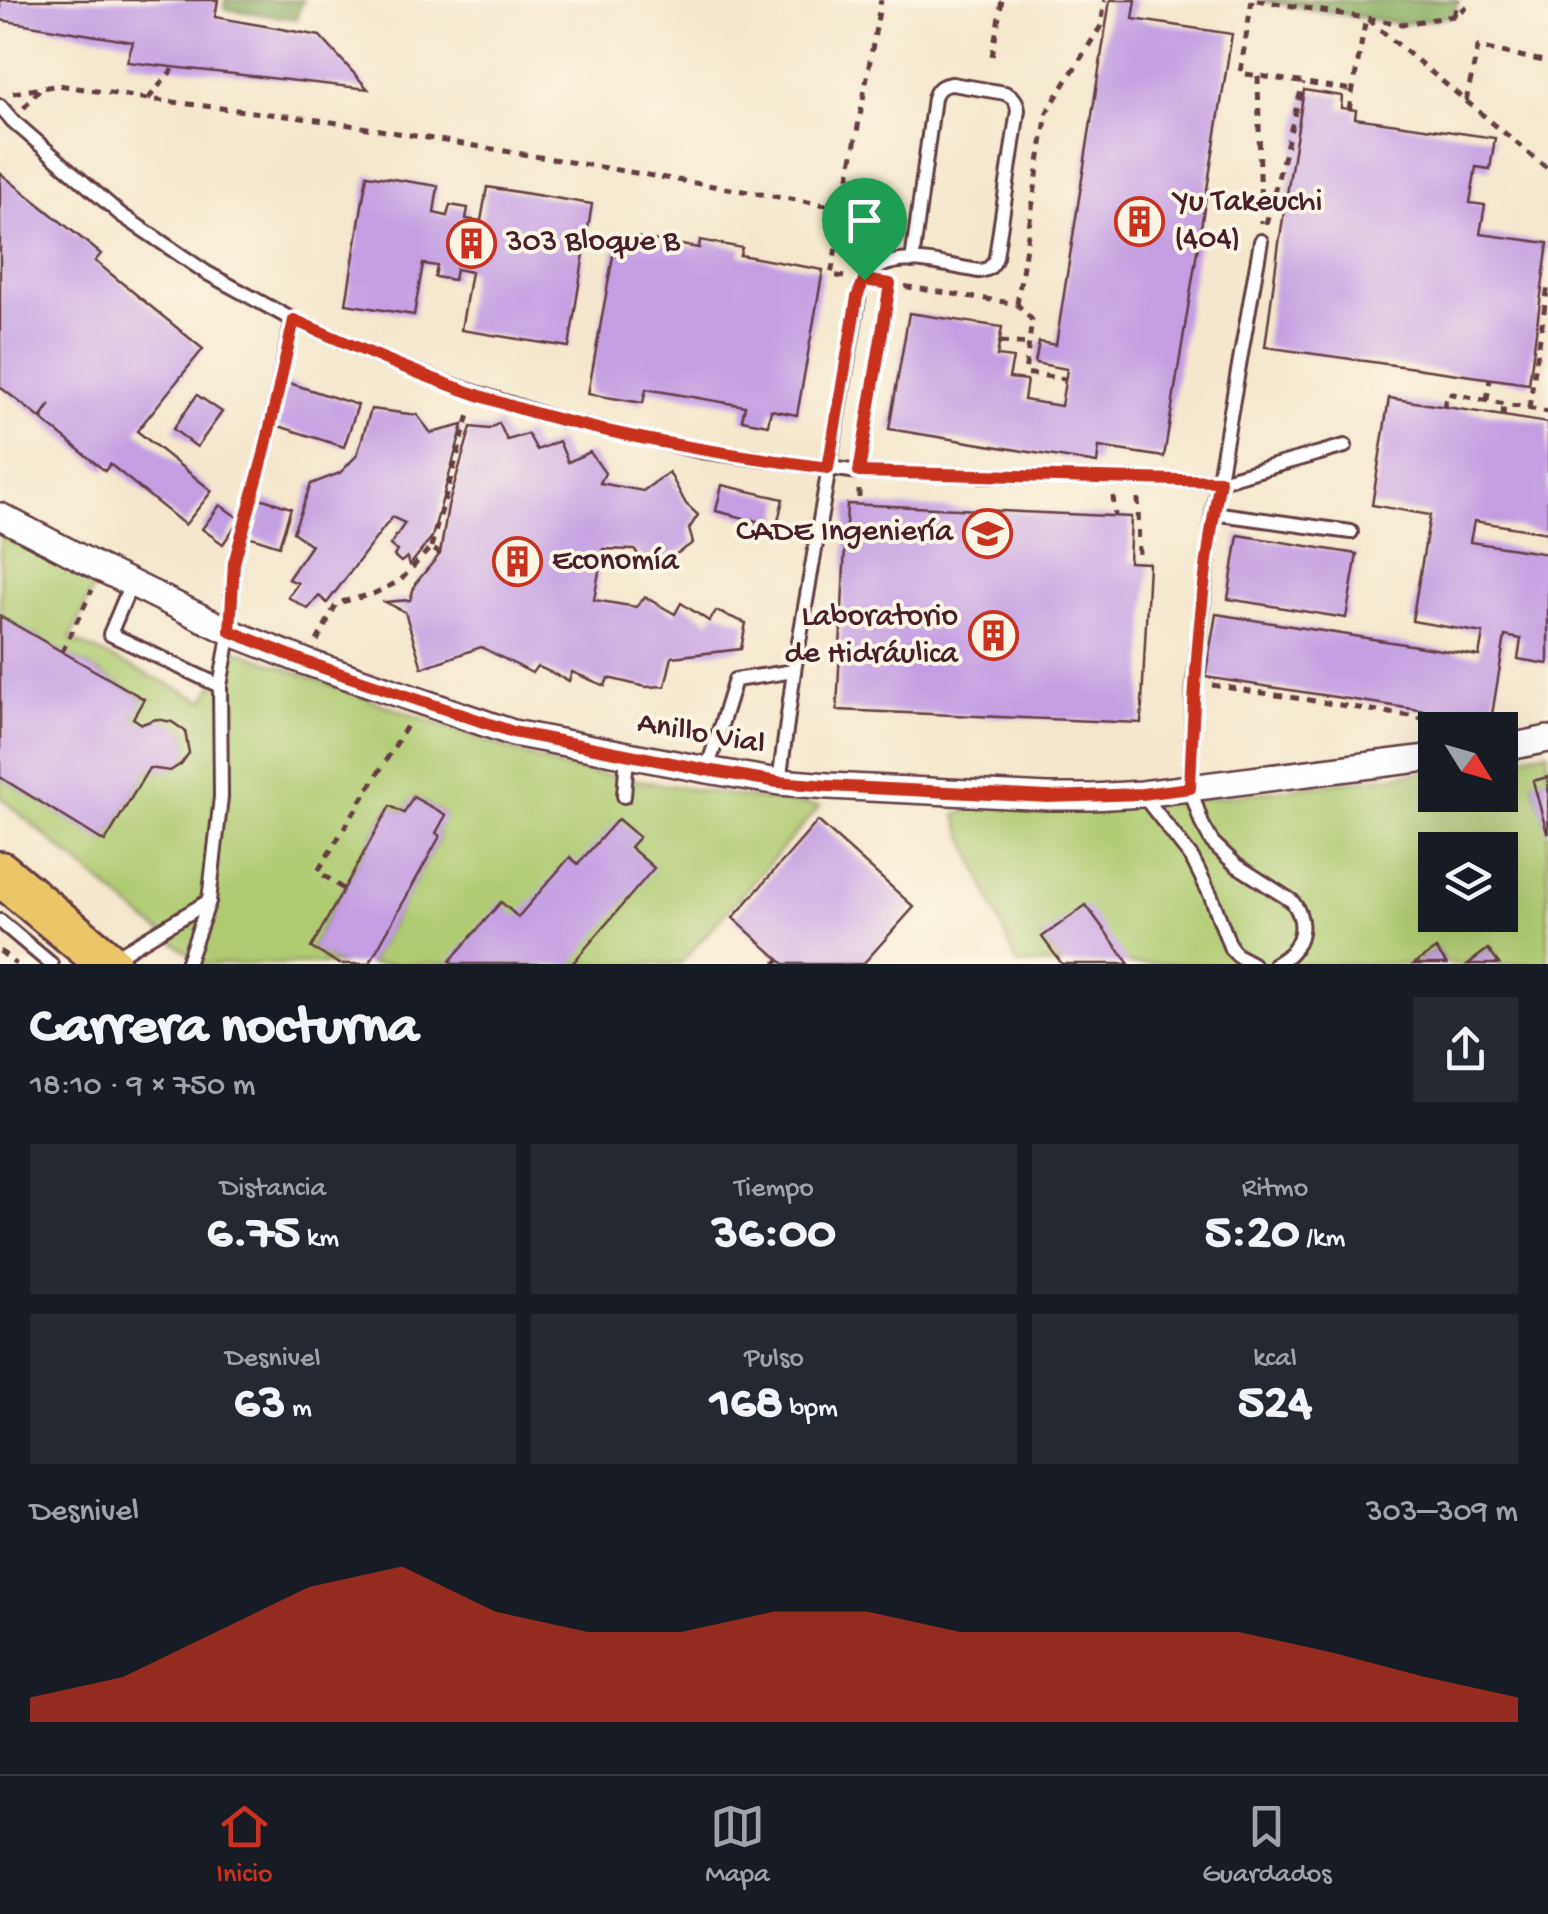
<!DOCTYPE html>
<html lang="es">
<head>
<meta charset="utf-8">
<style>
  :root { --surface:#171b24; --page:#242831; --text:#f1f3f6; --muted:#9ea1a6; --line:#363941; --accent:#c8321e }
  body { margin:0; font-family:"Gochi Hand",sans-serif; background:var(--page); color:var(--text); height:100vh; display:flex; flex-direction:column; font-size:38px; white-space:nowrap }
  * { box-sizing:border-box; margin:0 }
  p { font-size:32px; color:var(--muted) }
  .icon { flex:none; width:55px; height:55px; fill:none; stroke:currentColor; stroke-width:2; stroke-linecap:round; stroke-linejoin:round }
  .map { position:relative; height:964px; overflow:hidden }
  .side { display:flex; flex-direction:column; background:var(--surface); flex:1 }
  .side>* { flex:none }
  .needle { width:65px; rotate:127deg }
  .controls { position:absolute; left:1418px; top:712px; display:grid; gap:20px }
  .controls a { display:grid; place-items:center; width:100px; height:100px; border-radius:0px; background:var(--surface); box-shadow:0 10px 40px #0002; font-size:50px }
  .pin { position:absolute; display:grid; place-items:center; width:85px; height:85px; color:#fff; margin:-102px -42px; border-radius:50% 50% 50% 0; rotate:-45deg; box-shadow:0 0 10px #0007 }
  .pin .icon { rotate:45deg }
  .round { display:grid; place-items:center; flex:none; width:105px; height:105px; border-radius:0px; background:var(--page) }
  .headline { display:flex; align-items:center; justify-content:space-between; height:170px; padding:0 30px }
  h1 { font-size:55px; font-weight:700; line-height:75px }
  .stats { display:grid; grid-template-columns:repeat(3,1fr); gap:15px; height:170px; padding:10px 30px }
  .stats div { display:grid; align-content:center; border-radius:0px; background:var(--page); text-align:center }
  .stats b { font-size:50px; font-weight:700 }
  .stats small { font-size:28px; font-weight:400 }
  .stats p { font-size:28px }
  .chart { height:280px; padding:20px 30px }
  .chart p { display:flex; justify-content:space-between }
  .chart svg { width:100%; height:180px; margin-top:10px; fill:var(--accent); opacity:.7 }
  .menu { display:flex; justify-content:space-around; align-items:center; height:140px; border-top:2px solid var(--line); background:var(--surface); font-size:28px; color:var(--muted) }
  .menu a { display:grid; justify-items:center; gap:5px }
  .menu .current { color:var(--accent) }
  .map>svg:first-child { display:block }
</style>
</head>
<body>
<div class="map">
<svg width="1548" height="964" viewBox="0 0 1548 964">
  <rect width="100%" height="100%" fill="#fcf5e5"/>
  <filter id="ink" filterUnits="userSpaceOnUse"><feTurbulence type="fractalNoise" baseFrequency=".01" numOctaves="2"/><feDisplacementMap in="SourceGraphic" scale="20" xChannelSelector="R" yChannelSelector="G"/><feConvolveMatrix kernelMatrix="1 2 1 2 8 2 1 2 1" color-interpolation-filters="sRGB"/></filter>
  <filter id="wash" filterUnits="userSpaceOnUse"><feTurbulence type="fractalNoise" baseFrequency=".0048" numOctaves="4" result="noise"/><feDisplacementMap in="SourceGraphic" scale="40" xChannelSelector="R" yChannelSelector="G"/><feGaussianBlur stdDeviation="2.25" result="paint"/><feColorMatrix in="noise" values="0 0 0 0 0 0 0 0 0 0 0 0 0 0 0 0 0 1.4 0 .05"/><feComposite in="paint" operator="in"/></filter>
  <g filter="url(#wash)">
    <rect width="100%" height="100%" fill="#f4e7cd"/>
    <!-- green -->
    <g fill="#b0cb72" stroke="#7d754e" stroke-width="2.5" fill-rule="evenodd">
      <path d="M0 534 95 584 70 639 205 701 231 648 368 699 562 768 728 795 820 806 680 964H369L440 836 436 833 445 815 414 797 404 813 390 806 311 947 340 964H202L138 914 0 797V777L105 841 149 768C168 774 178 769 189 753L185 732 142 724 133 718 143 698 0 616Z"/>
      <path d="M1548 751V777L1533 782 1548 831V964H1499L1488 949 1468 964H1447L1436 949 1414 964H1129L1042 937 1061 964H1017L956 816 980 802H1123L1213 798 1435 771V795H1500V761ZM1435 850H1500V915H1435Z"/>
    </g>
    <!-- forest -->
    <g fill="#8caf64" stroke="#6b6748" stroke-width="2.5">
      <polygon points="225,0 303,0 296,19 225,9"/>
      <polygon points="1257,0 1458,0 1454,16 1402,24"/>
    </g>
    <g id="blocks">
      <!-- building -->
      <g fill="#c39ee3">
        <polygon points="0,0 218,0 215,17 320,36 368,89 127,62 133,42 0,20"/>
        <polygon points="1110,0 1136,0 1133,19 1232,34 1164,457 1099,447 1097,463 889,429 909,313 1002,327 997,356 1013,358 1009,378 1027,380 1024,400 1061,406 1067,369 1035,363 1039,342 1056,345"/>
        <polygon points="1304,90 1342,96 1341,108 1356,110 1355,118 1495,138 1490,169 1476,167 1470,203 1485,205 1480,234 1548,243 1529,384 1265,347 1279,243"/>
        <polygon points="0,173 101,254 95,261 203,349 137,431 212,491 185,525 110,464 105,471 41,419 51,404 40,418 0,387"/>
        <polygon points="367,175 438,186 434,213 447,216 450,205 468,208 466,219 481,221 487,187 592,204 569,347 461,330 471,272 456,269 454,280 435,277 437,266 423,264 414,315 346,304"/>
        <polygon points="617,234 699,248 700,240 742,248 740,255 823,270 797,415 771,410 768,425 742,420 745,406 646,389 643,403 588,394"/>
        <polygon points="286,382 358,405 344,447 272,424"/>
        <polygon points="197,395 222,412 197,447 173,429"/>
        <polygon points="1389,398 1548,423 1548,533 1474,521 1470,542 1548,554 1548,664 1518,659 1521,639 1505,636 1491,721 1205,677 1216,614 1479,656 1483,633 1412,621 1430,515 1372,505"/>
        <polygon points="371,409 417,415 431,433 463,425 432,537 410,565 407,557 401,562 394,556 397,551 390,545 405,523 392,517 327,603 319,596 308,609 288,597 298,583 288,579 311,545 293,532 311,484 340,473 357,455"/>
        <polygon points="499,423 507,440 528,434 537,450 559,441 568,462 590,452 605,473 600,483 643,491 669,472 686,504 698,515 689,529 693,543 650,571 635,550 603,549 594,600 636,607 645,597 675,614 681,603 709,621 716,611 746,623 741,649 672,657 665,686 646,687 608,678 605,686 572,672 569,681 537,666 532,673 481,647 422,668 405,612 385,602 410,600 415,584 440,554 448,506 471,427 489,429"/>
        <polygon points="722,485 783,499 777,526 716,511"/>
        <polygon points="260,498 291,508 279,546 248,536"/>
        <polygon points="847,504 1131,517 1129,562 1149,563 1141,723 837,710"/>
        <polygon points="220,505 240,519 223,544 202,529"/>
        <polygon points="1238,535 1357,554 1346,618 1228,599"/>
        <polygon points="0,616 144,699 133,718 142,724 156,719 172,722 185,731 189,753 181,764 170,771 149,768 105,842 0,777"/>
        <polygon points="1548,777 1548,833 1547,833 1533,781"/>
        <polygon points="413,797 446,815 436,833 440,836 369,964 340,964 311,948 390,806 404,813"/>
        <polygon points="618,819 639,837 630,847 654,868 572,964 453,964 450,961 501,902 518,917 570,857 578,864"/>
        <polygon points="818,821 914,907 863,964 784,964 733,918"/>
        <polygon points="1086,905 1129,964 1062,964 1042,937"/>
        <polygon points="1436,949 1447,964 1414,964"/>
        <polygon points="1488,949 1499,964 1468,964"/>
      </g>
    </g>
  </g>
  <g filter="url(#ink)">
    <use href="#blocks" fill-opacity="0" stroke="#643d43" stroke-width="2.5"/>
    <g fill="none" stroke-linecap="round" stroke-linejoin="round">
      <defs>
        <g id="lane">
          <polyline points="0,106 13,121 120,214 207,273 293,320 376,356 440,381 563,421 701,451 859,472 1220,481 1345,446"/>
          <path d="M1261 241 1213 513 1194 682 1190 788 1202 824 1212 842 1236 865 1292 901C1310 925 1301 951 1275 964"/>
          <polyline points="1213,513 1351,532"/>
          <polyline points="131,584 110,634 220,686"/>
          <polyline points="707,770 735,680 794,671"/>
          <path d="M779 782 794 671 860 288C881 243 939 265 979 271 989 270 993 266 996 257L1018 110C1017 101 1014 97 1005 93L952 84C942 85 937 88 934 98L912 261"/>
          <polyline points="1142,794 1192,858 1211,896 1231,949 1238,956 1253,964"/>
          <polyline points="624,796 627,755"/>
          <polyline points="0,921 51,964"/>
          <polyline points="112,959 209,901"/>
          <polyline points="187,964 209,901 221,797 220,686 230,631 234,563 264,455 293,320"/>
        </g>
        <g id="street">
          <polyline points="0,516 102,569 237,635 306,662 513,733 707,770 779,782 829,786 1048,797 1092,797 1142,794 1435,757"/>
          <polyline points="1500,749 1548,739"/>
        </g>
        <polyline id="highway" points="0,873 109,964"/>
      </defs>
      <!-- lane casing -->
      <use href="#lane" stroke="#643d43" stroke-width="18"/>
      <!-- street casing -->
      <use href="#street" stroke="#643d43" stroke-width="30"/>
      <!-- highway casing -->
      <use href="#highway" stroke="#643d43" stroke-width="48"/>
      <!-- path -->
      <g stroke="#643d43" stroke-width="5" stroke-dasharray="8 8" stroke-linecap="butt">
        <polyline points="1252,0 1240,73 1352,90"/>
        <polyline points="1257,0 1402,24 1454,16 1472,3"/>
        <polyline points="1454,16 1458,0"/>
        <polyline points="992,56 1002,0"/>
        <polyline points="1258,76 1261,223"/>
        <polyline points="13,93 59,85 148,99 326,121 844,208"/>
        <polyline points="148,99 173,69"/>
        <polyline points="1466,101 1478,47 1548,62"/>
        <polyline points="24,108 39,90"/>
        <polyline points="1349,110 1366,18 1548,169"/>
        <polyline points="1266,224 1303,83"/>
        <polyline points="844,277 831,275 881,0"/>
        <polyline points="889,284 1017,304 1032,320 1025,373 1065,379"/>
        <polyline points="1017,304 1047,112 1101,26 1105,0"/>
        <polyline points="1000,342 1029,344"/>
        <polyline points="1487,400 1490,379"/>
        <polyline points="1444,407 1447,393 1548,412"/>
        <polyline points="1529,408 1548,286"/>
        <polyline points="1503,416 1504,403"/>
        <polyline points="862,454 890,284"/>
        <polyline points="859,490 859,505"/>
        <polyline points="1113,496 1115,516"/>
        <polyline points="1138,498 1139,562"/>
        <polyline points="431,547 470,411"/>
        <polyline points="317,641 337,603 373,594 400,581 431,547 440,554"/>
        <polyline points="62,652 92,590"/>
        <polyline points="1212,685 1487,728"/>
        <polyline points="343,889 318,871 410,721"/>
        <polyline points="0,951 16,964"/>
        <polyline points="775,964 779,960"/>
      </g>
      <!-- lane -->
      <use href="#lane" stroke="#fff" stroke-width="12"/>
      <!-- street -->
      <use href="#street" stroke="#fff" stroke-width="25"/>
      <!-- highway -->
      <use href="#highway" stroke="#edc569" stroke-width="42"/>
    </g>
  </g>
  <g fill="none" stroke-linecap="round" stroke-linejoin="round" filter="url(#ink)">
    <defs>
      <path id="route" d="M864 280 890 284 859 472 1220 481C1200 582 1194 685 1190 788L1142 794 1048 797 828 786 778 782 707 770 513 732 306 662 230 631 234 563 264 454 294 320C382 359 471 398 565 421 652 443 739 456 828 468L857 297Z"/>
    </defs>
    <!-- route casing -->
    <use href="#route" stroke="#fff" stroke-width="20"/>
    <!-- route -->
    <use href="#route" stroke="#c8321e" stroke-width="12"/>
  </g>
  <!-- icons -->
  <defs>
    <symbol id="building-ring" viewBox="-11 -11 22 22"><circle r="9.5" fill="#fcf5e5" stroke="#c8321e" stroke-width="1.5"/><path d="M-4-6H4V6H1V3H-1V6H-4ZM-2.5-4.3h1.7v1.8h-1.7ZM.8-4.3h1.7v1.8H.8ZM-2.5-1h1.7V.8h-1.7ZM.8-1h1.7V.8H.8Z" fill="#c8321e"/></symbol>
    <symbol id="university-ring" viewBox="-11 -11 22 22"><circle r="9.5" fill="#fcf5e5" stroke="#c8321e" stroke-width="1.5"/><path d="M0-5L7-2L0 1L-7-2ZM-4 1L0 2.5L4 1V4Q0 6-4 4Z" fill="#c8321e"/></symbol>
  </defs>
  <g fill-rule="evenodd">
    <use href="#building-ring" x="1112" y="194" width="55" height="55"/>
    <use href="#building-ring" x="444" y="216" width="55" height="55"/>
    <use href="#university-ring" x="960" y="506" width="55" height="55"/>
    <use href="#building-ring" x="490" y="534" width="55" height="55"/>
    <use href="#building-ring" x="966" y="608" width="55" height="55"/>
  </g>
  <g text-anchor="middle" dominant-baseline="central" stroke-width="8" stroke-linejoin="round" paint-order="stroke">
    <!-- poi labels -->
    <g font-size="32" fill="#4a1f2b" stroke="#fcf5e5" text-anchor="start">
      <text x="1174" y="203">Yu Takeuchi<tspan x="1174" dy="37">(404)</tspan></text>
      <text x="506" y="243">303 Bloque B</text>
      <text x="953" y="533" text-anchor="end">CADE Ingeniería</text>
      <text x="552" y="562">Economía</text>
      <text x="958" y="618" text-anchor="end">Laboratorio<tspan x="958" dy="37">de Hidráulica</tspan></text>
    </g>
    <!-- street labels -->
    <g font-size="32" fill="#4a1f2b" stroke="#fcf5e5">
      <text transform="translate(701 735) rotate(10)">Anillo Vial</text>
    </g>
  </g>
</svg>
<div class="controls">
<a><svg class="needle" viewBox="-14 -14 28 28"><path d="M0-13l5 13h-10z" fill="#e53935"/><path d="M0 13l5-13h-10z" fill="#9ea1a6"/></svg></a>
<a><svg class="icon" aria-label="layers" viewBox="0 0 24 24"><path d="M12 4l9 5-9 5-9-5zM3 14l9 5 9-5"/></svg></a>
</div>
<div class="pin" style="left:864px;top:280px;background:#1e9e55"><svg class="icon" aria-label="arrive" viewBox="0 0 24 24"><path d="M6 21V4h12l-3 4 3 4H6"/></svg></div>
</div>
<section class="side">
<div class="headline"><div><h1>Carrera nocturna</h1><p>18:10 · 9 × 750 m</p></div><a class="round"><svg class="icon" aria-label="share" viewBox="0 0 24 24"><path d="M12 15V3M7 8l5-5 5 5M5 13v7h14v-7"/></svg></a></div>
<div class="stats">
<div><p>Distancia</p><b>6.75<small> km</small></b></div>
<div><p>Tiempo</p><b>36:00</b></div>
<div><p>Ritmo</p><b>5:20<small> /km</small></b></div>
</div>
<div class="stats">
<div><p>Desnivel</p><b>63<small> m</small></b></div>
<div><p>Pulso</p><b>168<small> bpm</small></b></div>
<div><p>kcal</p><b>524</b></div>
</div>
<div class="chart"><p><span>Desnivel</span>303–309 m</p>
<svg viewBox="0 0 160 44" preserveAspectRatio="none"><path d="M0 44V38L10 33L20 22L30 11L40 6L50 17L60 22L70 22L80 17L90 17L100 22L110 22L120 22L130 22L140 27L150 33L160 38V44z"/></svg>
</div>
</section>
<nav class="menu">
<a class="current"><svg class="icon" aria-label="home" viewBox="0 0 24 24"><path d="M3 11l9-7 9 7M6 9v11h12V9"/></svg>Inicio</a>
<a><svg class="icon" aria-label="map" viewBox="0 0 24 24"><path d="M3 6l6-2 6 2 6-2v14l-6 2-6-2-6 2zM9 4v14M15 6v14"/></svg>Mapa</a>
<a><svg class="icon" aria-label="saved" viewBox="0 0 24 24"><path d="M7 4h10v16l-5-4-5 4z"/></svg>Guardados</a>
</nav>
</body>
</html>
